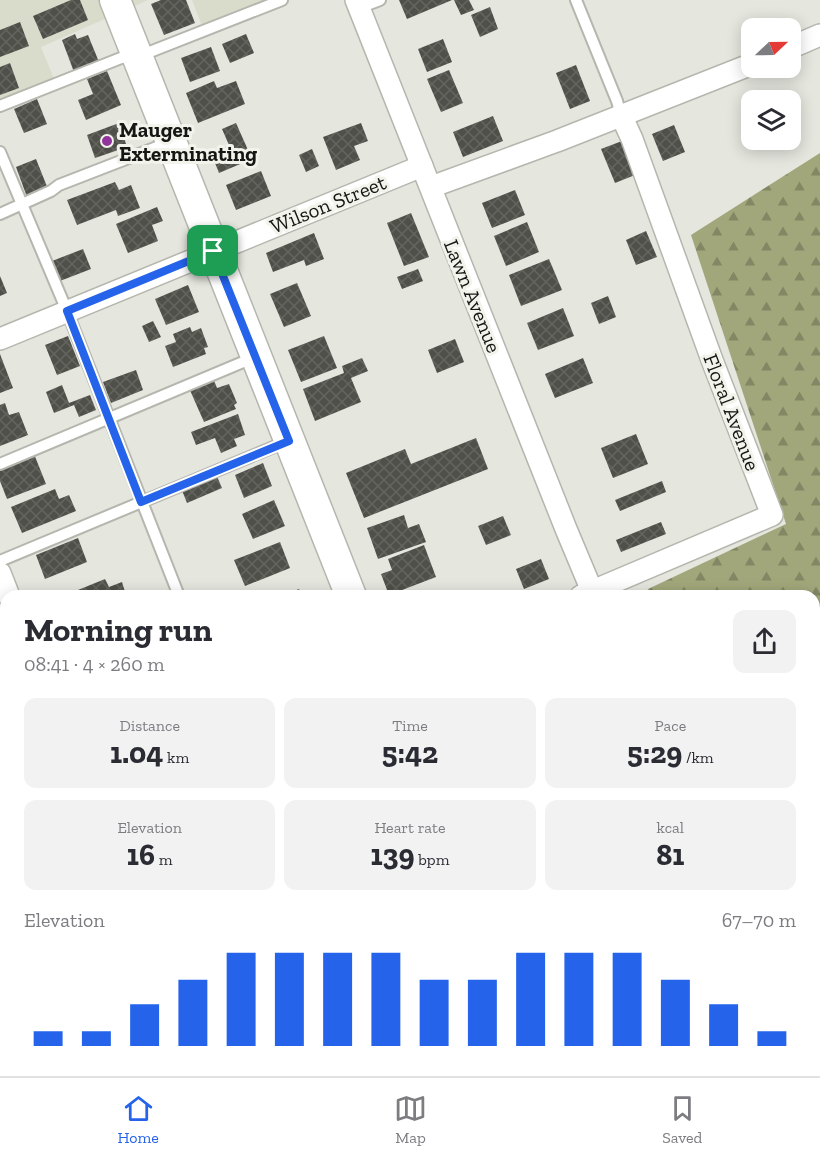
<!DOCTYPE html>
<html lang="en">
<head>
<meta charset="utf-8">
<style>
  :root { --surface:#fff; --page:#f2f2f3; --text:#2b2b33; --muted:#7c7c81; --line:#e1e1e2; --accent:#2563eb }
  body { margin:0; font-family:"Zilla Slab",serif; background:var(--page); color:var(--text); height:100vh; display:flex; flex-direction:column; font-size:22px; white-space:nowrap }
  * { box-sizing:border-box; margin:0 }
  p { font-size:20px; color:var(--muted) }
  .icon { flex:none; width:33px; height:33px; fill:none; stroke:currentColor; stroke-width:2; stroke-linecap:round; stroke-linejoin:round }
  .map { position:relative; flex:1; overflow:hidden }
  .drawer { position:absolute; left:0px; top:590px; width:820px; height:488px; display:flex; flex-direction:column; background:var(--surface); border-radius:18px 18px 0 0; box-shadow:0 3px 15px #0003 }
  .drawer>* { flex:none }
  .needle { width:39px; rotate:68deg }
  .controls { position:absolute; left:741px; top:18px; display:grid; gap:12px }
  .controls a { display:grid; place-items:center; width:60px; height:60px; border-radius:12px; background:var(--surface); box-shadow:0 3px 15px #0003; font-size:30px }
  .pin { position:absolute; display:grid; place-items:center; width:51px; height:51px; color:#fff; margin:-26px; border-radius:12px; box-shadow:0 3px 9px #0006 }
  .round { display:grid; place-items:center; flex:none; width:63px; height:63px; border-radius:12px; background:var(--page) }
  .summary { display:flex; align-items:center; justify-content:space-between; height:102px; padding:0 24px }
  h1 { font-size:33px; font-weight:800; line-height:45px }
  .metrics { display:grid; grid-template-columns:repeat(3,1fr); gap:9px; height:102px; padding:6px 24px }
  .metrics div { display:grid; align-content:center; border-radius:12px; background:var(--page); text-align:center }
  .metrics b { font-size:30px; font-weight:800 }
  .metrics small { font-size:16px; font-weight:400 }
  .metrics p { font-size:16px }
  .chart { height:168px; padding:12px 24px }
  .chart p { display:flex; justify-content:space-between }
  .chart svg { width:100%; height:108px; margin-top:6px; stroke:var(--accent); stroke-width:6 }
  .tab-bar { display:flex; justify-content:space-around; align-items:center; height:84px; border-top:2px solid var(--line); background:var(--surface); font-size:16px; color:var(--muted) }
  .tab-bar a { display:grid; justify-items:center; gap:3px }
  .tab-bar .current { color:var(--accent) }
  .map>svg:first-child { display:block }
</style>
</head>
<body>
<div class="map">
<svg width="820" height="1076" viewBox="0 0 820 1076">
  <defs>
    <pattern id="forest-firs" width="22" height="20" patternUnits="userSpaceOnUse" patternTransform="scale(1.5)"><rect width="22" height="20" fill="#a2a77b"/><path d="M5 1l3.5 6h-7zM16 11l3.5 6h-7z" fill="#838764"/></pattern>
    <pattern id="building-cross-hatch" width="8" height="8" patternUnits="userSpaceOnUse" patternTransform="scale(1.5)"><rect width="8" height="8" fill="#4f5049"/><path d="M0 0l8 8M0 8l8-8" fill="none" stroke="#64655f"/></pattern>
  </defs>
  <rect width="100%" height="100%" fill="#e5e6de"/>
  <!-- built -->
  <g fill="#d9dbcb">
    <polygon points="0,0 148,0 41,47 56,84 0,107"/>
    <polygon points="192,0 282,0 204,31"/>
  </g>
  <!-- forest -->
  <g fill="url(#forest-firs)">
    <polygon points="820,153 820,787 815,790 814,596 646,596 648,589 786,524 691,235"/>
    <polygon points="820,852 820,1076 588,1076 585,1071 814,1071 814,870"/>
  </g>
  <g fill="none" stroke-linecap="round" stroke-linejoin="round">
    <!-- stream -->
    <g stroke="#696b4d" stroke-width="5">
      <polyline points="814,975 820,969"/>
      <polyline points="727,1076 732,1071"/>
    </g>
  </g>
  <!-- building -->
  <g fill="url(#building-cross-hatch)">
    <polygon points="71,0 80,0 88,20 43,39 33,16"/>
    <polygon points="161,0 186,0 195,23 164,35 151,4"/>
    <polygon points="399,0 452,0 407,19"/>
    <polygon points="454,0 469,0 474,10 461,15"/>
    <polygon points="490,7 498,29 480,37 471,15"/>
    <polygon points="20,22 29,46 0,57 0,30"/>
    <polygon points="75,34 77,39 88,35 99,62 74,72 62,40"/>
    <polygon points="246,34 254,53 230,63 222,44"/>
    <polygon points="443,39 452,62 427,72 418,49"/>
    <polygon points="211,47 220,71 190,82 181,58"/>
    <polygon points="10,63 19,88 0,95 0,67"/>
    <polygon points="576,65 590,101 570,109 556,73"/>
    <polygon points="449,70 463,103 441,112 427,79"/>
    <polygon points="107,71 121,105 86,120 78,100 93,94 87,79"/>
    <polygon points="214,81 217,88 236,81 245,104 198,123 186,93"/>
    <polygon points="37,99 47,124 24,133 14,109"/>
    <polygon points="493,116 503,141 463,157 453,132"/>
    <polygon points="119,123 127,147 95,158 87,135"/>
    <polygon points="236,123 252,159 219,173 211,153 229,145 222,129"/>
    <polygon points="361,123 368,141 354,146 360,160 336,170 323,137"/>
    <polygon points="674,125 685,152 663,161 652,134"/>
    <polygon points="622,141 635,175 615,183 601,149"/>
    <polygon points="312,149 319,166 306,172 299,155"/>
    <polygon points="36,159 48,189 27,197 16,167"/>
    <polygon points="261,171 271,196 236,210 226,185"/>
    <polygon points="115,182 119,190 131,185 140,208 118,216 116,210 77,225 67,200"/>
    <polygon points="515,190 525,215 492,228 482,203"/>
    <polygon points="157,207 163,221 152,225 158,241 128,253 116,224"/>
    <polygon points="411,213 429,257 404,266 387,223"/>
    <polygon points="527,222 539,252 506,266 494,236"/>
    <polygon points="646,231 657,257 636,265 626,240"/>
    <polygon points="314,233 324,259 306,266 304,260 273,272 266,253"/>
    <polygon points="83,249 91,269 60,281 52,261"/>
    <polygon points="549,259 562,290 521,306 509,275"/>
    <polygon points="418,269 423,281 402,289 397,277"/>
    <polygon points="0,276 7,293 0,296"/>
    <polygon points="297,283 311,316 284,327 270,294"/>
    <polygon points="188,285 199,312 166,325 155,299"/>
    <polygon points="608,296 616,317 599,324 591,303"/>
    <polygon points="563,308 574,336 538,350 527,323"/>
    <polygon points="153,321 161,337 149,342 142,326"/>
    <polygon points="190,327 192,332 201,328 208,347 204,348 206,354 173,367 165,346 176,342 173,334"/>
    <polygon points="68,336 80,366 57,375 45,345"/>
    <polygon points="324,336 337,368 301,382 288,350"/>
    <polygon points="455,339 464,362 437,373 428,350"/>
    <polygon points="0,354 13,388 0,393"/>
    <polygon points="362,358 368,371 351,378 361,402 315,421 303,389 344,373 342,366"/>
    <polygon points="583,358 593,383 555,398 545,374"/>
    <polygon points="136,370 143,390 111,403 103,382"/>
    <polygon points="213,378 217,388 229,384 237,403 234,405 236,409 204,422 189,388"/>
    <polygon points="62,385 69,403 90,395 96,410 79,417 74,405 54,413 46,392"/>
    <polygon points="5,403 9,415 19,412 28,435 0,446 0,405"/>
    <polygon points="238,414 245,435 234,439 237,446 221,453 215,438 196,445 191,432"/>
    <polygon points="636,434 648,464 613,478 601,448"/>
    <polygon points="476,438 488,469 364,518 346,473 405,449 411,464"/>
    <polygon points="34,454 46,484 7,499 0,481 0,467"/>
    <polygon points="263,463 272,486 244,498 235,475"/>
    <polygon points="216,474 222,488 187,503 181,488"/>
    <polygon points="662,481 666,492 620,511 615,500"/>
    <polygon points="55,489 59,499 69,495 76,511 22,533 11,507"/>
    <polygon points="274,500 285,526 253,539 242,514"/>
    <polygon points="404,515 408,528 419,524 426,542 378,559 367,528"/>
    <polygon points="503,516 511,535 486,545 478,526"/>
    <polygon points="661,522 666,534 621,552 616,540"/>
    <polygon points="78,538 87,562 45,579 36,555"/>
    <polygon points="280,542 290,568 245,586 234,560"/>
    <polygon points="424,545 436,577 389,595 381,574 392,570 388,559"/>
    <polygon points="541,559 549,579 524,589 516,569"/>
    <polygon points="105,579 109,587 122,582 125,592 117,596 80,596 78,590"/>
    <polygon points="299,589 302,596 284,596 284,595"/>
    <polygon points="0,667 6,682 6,687 0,690"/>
    <polygon points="6,703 6,738 0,740 0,705"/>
    <polygon points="6,749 6,784 1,786 0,752"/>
    <polygon points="6,796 6,816 0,799"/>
    <polygon points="0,991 6,1006 6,1021 0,1023"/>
    <polygon points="165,1071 173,1071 175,1076 153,1076"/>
    <polygon points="242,1071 258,1071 244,1076"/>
    <polygon points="275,1071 302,1071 304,1076 262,1076"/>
    <polygon points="402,1071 446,1071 439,1074 434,1071 421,1076 404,1076"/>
  </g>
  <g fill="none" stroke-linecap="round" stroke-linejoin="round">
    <defs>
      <g id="service">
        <polyline points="576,0 617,101 621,115"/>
        <polyline points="359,8 380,0"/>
        <polyline points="0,106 121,58 137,57 282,0"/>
        <polyline points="0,152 67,311 179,596"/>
        <polyline points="0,214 51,191 59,185 170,142"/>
        <polyline points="0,464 255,357"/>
        <polyline points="0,561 288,441"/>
        <polyline points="0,1038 6,1036"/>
      </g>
      <g id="minor">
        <polyline points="356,0 566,529 592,591"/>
        <polyline points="790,48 820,35"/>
        <polyline points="431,187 557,141 752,64"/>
        <polyline points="0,339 422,166"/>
        <polyline points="0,573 9,596"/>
        <polyline points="581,596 772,515 712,360 632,139 621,115"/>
        <polyline points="0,860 6,857"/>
        <polyline points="199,1071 201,1076"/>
      </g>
      <g id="secondary">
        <polyline points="115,0 351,596"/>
        <polyline points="538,1071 540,1076"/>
      </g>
    </defs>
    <!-- service casing -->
    <use href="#service" stroke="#b5b6ae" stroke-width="14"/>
    <!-- minor casing -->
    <use href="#minor" stroke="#b5b6ae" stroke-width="24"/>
    <!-- secondary casing -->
    <use href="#secondary" stroke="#b5b6ae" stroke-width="33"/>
    <!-- service -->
    <use href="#service" stroke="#fff" stroke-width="10"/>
    <!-- minor -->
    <use href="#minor" stroke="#fff" stroke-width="21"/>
    <!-- secondary -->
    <use href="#secondary" stroke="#fff" stroke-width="30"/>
  </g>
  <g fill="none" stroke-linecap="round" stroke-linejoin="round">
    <defs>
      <polygon id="route" points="213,251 289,441 141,502 67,311"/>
    </defs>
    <!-- route casing -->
    <use href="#route" stroke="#fff" stroke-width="12"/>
    <!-- route -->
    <use href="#route" stroke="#2563eb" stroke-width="8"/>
  </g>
  <!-- markers -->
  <circle fill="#91349d" stroke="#f2f3eb" stroke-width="2" cx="107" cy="141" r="6"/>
  <g text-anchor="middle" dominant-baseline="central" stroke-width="6" stroke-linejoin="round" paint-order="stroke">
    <!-- poi labels -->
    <g font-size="21" font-weight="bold" fill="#161614" stroke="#f2f3eb" text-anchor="start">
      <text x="119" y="129">Mauger<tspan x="119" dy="24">Exterminating</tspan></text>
    </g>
    <!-- street labels -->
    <g font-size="21" fill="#161614" stroke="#f2f3eb">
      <text transform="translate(328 204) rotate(-22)">Wilson Street</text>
      <text transform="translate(473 296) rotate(68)">Lawn Avenue</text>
      <text transform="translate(732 412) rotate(69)">Floral Avenue</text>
    </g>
  </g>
</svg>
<div class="controls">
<a><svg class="needle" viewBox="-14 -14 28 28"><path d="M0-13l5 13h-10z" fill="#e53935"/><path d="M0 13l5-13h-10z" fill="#7c7c81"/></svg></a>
<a><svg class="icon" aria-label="layers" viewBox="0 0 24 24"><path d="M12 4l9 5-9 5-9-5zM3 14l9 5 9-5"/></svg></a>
</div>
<div class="pin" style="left:213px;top:251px;background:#1e9e55"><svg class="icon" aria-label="arrive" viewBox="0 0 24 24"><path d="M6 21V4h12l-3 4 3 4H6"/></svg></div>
<section class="drawer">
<div class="summary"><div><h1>Morning run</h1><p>08:41 · 4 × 260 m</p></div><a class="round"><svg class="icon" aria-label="share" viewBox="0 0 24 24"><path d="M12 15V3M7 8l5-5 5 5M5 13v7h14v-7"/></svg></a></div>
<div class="metrics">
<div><p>Distance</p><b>1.04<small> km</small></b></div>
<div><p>Time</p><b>5:42</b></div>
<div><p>Pace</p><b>5:29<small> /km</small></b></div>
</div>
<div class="metrics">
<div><p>Elevation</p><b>16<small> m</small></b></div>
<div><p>Heart rate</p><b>139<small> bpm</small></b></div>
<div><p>kcal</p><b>81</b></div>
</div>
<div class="chart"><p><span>Elevation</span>67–70 m</p>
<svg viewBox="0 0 160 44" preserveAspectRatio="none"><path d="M5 44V38M15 44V38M25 44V27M35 44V17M45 44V6M55 44V6M65 44V6M75 44V6M85 44V17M95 44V17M105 44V6M115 44V6M125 44V6M135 44V17M145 44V27M155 44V38"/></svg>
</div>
</section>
</div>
<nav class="tab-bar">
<a class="current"><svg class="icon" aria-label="home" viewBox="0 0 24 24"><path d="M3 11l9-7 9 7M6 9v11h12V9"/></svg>Home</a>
<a><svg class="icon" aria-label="map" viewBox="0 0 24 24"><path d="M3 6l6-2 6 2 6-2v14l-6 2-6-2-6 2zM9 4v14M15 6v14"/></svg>Map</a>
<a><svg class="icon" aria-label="saved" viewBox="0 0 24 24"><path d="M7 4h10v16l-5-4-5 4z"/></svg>Saved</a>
</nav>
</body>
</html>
